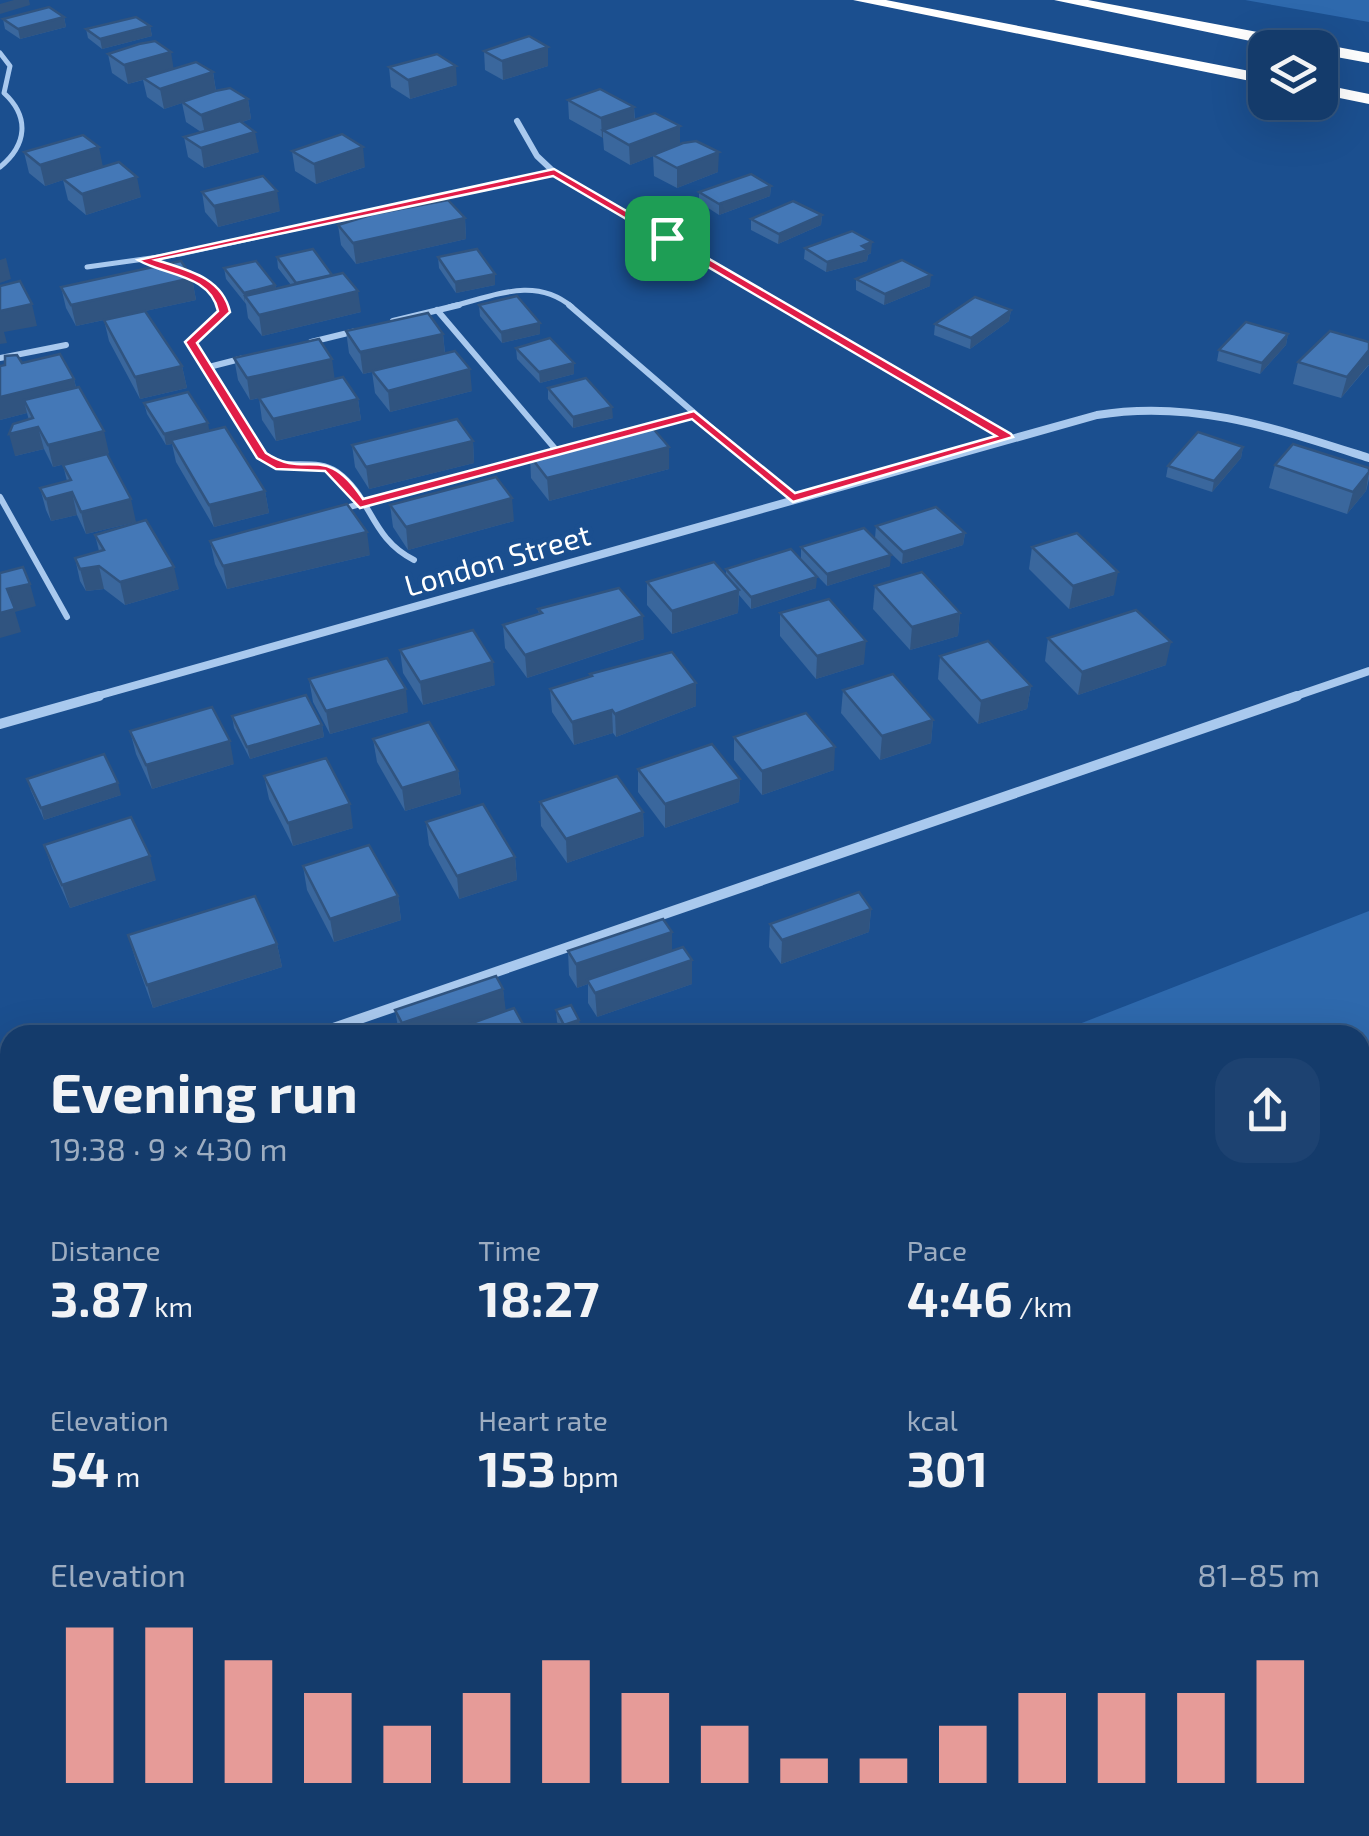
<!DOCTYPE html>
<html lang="en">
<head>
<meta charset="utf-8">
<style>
  :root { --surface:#143b6b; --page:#1d4271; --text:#f1f3f6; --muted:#9dadc1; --line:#33557e; --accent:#e69b98 }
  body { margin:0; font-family:"Exo 2",sans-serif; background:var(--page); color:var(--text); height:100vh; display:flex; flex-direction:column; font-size:38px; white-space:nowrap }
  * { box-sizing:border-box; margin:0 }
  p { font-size:32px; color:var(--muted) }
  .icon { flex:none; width:55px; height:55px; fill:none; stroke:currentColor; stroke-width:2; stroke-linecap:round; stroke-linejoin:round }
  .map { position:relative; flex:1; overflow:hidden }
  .drawer { position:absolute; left:0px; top:1025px; width:1370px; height:812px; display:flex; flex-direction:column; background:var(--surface); border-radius:30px 30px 0 0; box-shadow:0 10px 40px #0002,0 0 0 2px var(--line) }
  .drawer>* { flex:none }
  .controls { position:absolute; left:1248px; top:30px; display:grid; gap:20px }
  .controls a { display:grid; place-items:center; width:90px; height:90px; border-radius:20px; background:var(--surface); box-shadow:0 10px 40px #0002,0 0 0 2px var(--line); font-size:50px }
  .pin { position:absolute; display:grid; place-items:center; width:85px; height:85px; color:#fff; margin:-42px; border-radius:20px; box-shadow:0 5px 15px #0006 }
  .round { display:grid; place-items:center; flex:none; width:105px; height:105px; border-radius:30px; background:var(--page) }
  .head { display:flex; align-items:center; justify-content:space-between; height:170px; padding:0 50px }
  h1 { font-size:55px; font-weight:700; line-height:75px }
  .metrics { display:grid; grid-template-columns:repeat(3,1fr); gap:15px; height:170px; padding:10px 50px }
  .metrics div { display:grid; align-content:center }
  .metrics b { font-size:50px; font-weight:700 }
  .metrics small { font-size:28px; font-weight:400 }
  .metrics p { font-size:28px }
  .chart { height:280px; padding:20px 50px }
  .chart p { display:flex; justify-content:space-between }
  .chart svg { width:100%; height:180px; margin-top:10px; stroke:var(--accent); stroke-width:6 }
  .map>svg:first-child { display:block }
</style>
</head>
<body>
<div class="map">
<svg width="1369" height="1836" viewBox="0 0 1369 1836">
  <rect width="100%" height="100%" fill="#1b4f8f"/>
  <!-- green -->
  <g fill="#2e69ad">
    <polygon points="1245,0 1369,0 1369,22"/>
    <polygon points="1369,911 1369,1836 0,1836 0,1444 10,1440 10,1828 1360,1828 1360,1035 1051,1035"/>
  </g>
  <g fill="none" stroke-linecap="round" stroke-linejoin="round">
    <!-- lane-far1 -->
    <g stroke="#a9c9ee" stroke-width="5">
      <path d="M0 53 10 66 4 93C30 117 27 145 0 167"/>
      <polyline points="143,260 168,267"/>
      <polyline points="87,267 180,254 554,172"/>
      <polyline points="181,271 210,286 223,307"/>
      <path d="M449 307C492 297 534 275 572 307"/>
    </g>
    <!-- lane -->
    <g stroke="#a9c9ee" stroke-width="6">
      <path d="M222 305 224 312 191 342 261 455C284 473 314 456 337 472 372 497 370 538 414 560"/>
      <polyline points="569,305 793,498"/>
      <polyline points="437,310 557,451"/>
      <polyline points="393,321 459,305"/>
      <polyline points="311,342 356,331"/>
      <polyline points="0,358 66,345"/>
      <polyline points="205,368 244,358"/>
      <polyline points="641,428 694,414"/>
      <polyline points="0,497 67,617"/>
      <polyline points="342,509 536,457"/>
    </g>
    <!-- street-far2 -->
    <polyline stroke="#a9c9ee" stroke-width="6" points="517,121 537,156 554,172 785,307"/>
    <!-- street-far1 -->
    <g stroke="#a9c9ee" stroke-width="8">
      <polyline points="781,305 1007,437"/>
      <path d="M90 698 1097 415C1193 399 1278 429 1369 458"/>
      <polyline points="1290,698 1369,671"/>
    </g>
    <!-- street -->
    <g stroke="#a9c9ee" stroke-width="10">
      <polyline points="0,724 99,696"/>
      <polyline points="313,1035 1297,696"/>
      <polyline points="0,1107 10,1138"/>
    </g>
    <!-- highway -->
    <g fill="#fff" fill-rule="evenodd">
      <polygon points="853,0 886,0 1265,74 1265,84"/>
      <polygon points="1054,0 1088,0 1369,53 1369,63 1320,54 1320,48 1284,48"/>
      <polygon points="1320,84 1369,94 1369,104 1320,94"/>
    </g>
  </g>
  <!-- wall -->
  <g fill="#3a679d">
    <polygon points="64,17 66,27 20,39 5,29 3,19"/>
    <polygon points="150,26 152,36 102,49 88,38 86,29"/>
    <polygon points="548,47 548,66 503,80 485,70 484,51"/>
    <polygon points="108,54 174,69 213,72 216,91 248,99 251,119 242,122 259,152 204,168 188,157 184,137 201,132 186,122 182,103 164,109 147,97 143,80 128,84 112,73"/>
    <polygon points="389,67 457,85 410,99 391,87"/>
    <polygon points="568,100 634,107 635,119 680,126 680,144 718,172 677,188 654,176 653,156 630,165 604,150 603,138 569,119"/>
    <polygon points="292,151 365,167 316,184 295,171"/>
    <polygon points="24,152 103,167 141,197 86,215 68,200 63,180 45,186 29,173"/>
    <polygon points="771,186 770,196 719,215 699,202 699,192"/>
    <polygon points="202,192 280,211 218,227 205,212"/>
    <polygon points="822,215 821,225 778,244 751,230 751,219"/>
    <polygon points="465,218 466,239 356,264 341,245 338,225"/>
    <polygon points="805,248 871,253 868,255 867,261 826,272 804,259"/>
    <polygon points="277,257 361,312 262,336 248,318 246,304 226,279 224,268 275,285 276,289 291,285 278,268"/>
    <polygon points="438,257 495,274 495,285 456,293 439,268"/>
    <polygon points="192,278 196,300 145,311 182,366 187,388 140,399 109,341 104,320 76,326 66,308 61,287"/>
    <polygon points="856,279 930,286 884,305 856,290"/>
    <polygon points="479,305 540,323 540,334 502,343 480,316"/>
    <polygon points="1011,310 1009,321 970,349 934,335 935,324"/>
    <polygon points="346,331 443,334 445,353 472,391 390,412 375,393 372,372 363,374 349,353"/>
    <polygon points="1288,334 1286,345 1260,374 1217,361 1219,350"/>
    <polygon points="516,348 574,374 540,383 517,359"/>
    <polygon points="234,358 335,379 358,399 361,420 276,441 262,420 259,398 250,400 238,380"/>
    <polygon points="1298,362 1369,365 1341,398 1293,384"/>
    <polygon points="22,363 74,379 76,387 109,453 53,467 44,449 15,456 29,420 27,413 0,420 0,366"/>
    <polygon points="548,388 613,418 573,428 548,399"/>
    <polygon points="144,403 209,430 265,491 269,513 214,527 176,462 172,444 166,445 147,414"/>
    <polygon points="473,441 474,463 369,489 355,467 352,445"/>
    <polygon points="669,447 669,469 549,501 531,478 530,456"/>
    <polygon points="1243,447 1241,458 1212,492 1166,477 1168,466"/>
    <polygon points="63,465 136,522 86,534 77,515 51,521 46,510 40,488 67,481"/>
    <polygon points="1275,465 1369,468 1369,479 1366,491 1347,514 1269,488"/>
    <polygon points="390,505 514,521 408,550 393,527"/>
    <polygon points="876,526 965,533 963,545 902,564 875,538"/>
    <polygon points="95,535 179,589 125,605 104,589 86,591 80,581 75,558 99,551"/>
    <polygon points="210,541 370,555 227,589 215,564"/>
    <polygon points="801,547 890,566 827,586 801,559"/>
    <polygon points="1032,547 1114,595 1069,609 1029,569"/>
    <polygon points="726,569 816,588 751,609 739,595 738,613 672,634 647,605 647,582 726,576"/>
    <polygon points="875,586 960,613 958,636 910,650 873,609"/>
    <polygon points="538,609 644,639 527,678 505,648 503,625 539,614"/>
    <polygon points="780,613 864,664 816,679 780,636"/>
    <polygon points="1048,638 1166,665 1078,695 1045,661"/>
    <polygon points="400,650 495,685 423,705 403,673"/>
    <polygon points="940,656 1031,686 1027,709 978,724 938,679"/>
    <polygon points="590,674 696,706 616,737 613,733 574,745 552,712 550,689 590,677"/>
    <polygon points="309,679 408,712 330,734 313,702"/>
    <polygon points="843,690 933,720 931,743 880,760 841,713"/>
    <polygon points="232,716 322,725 324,737 250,759 234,728"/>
    <polygon points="130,731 234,764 152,789 136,754"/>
    <polygon points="734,737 834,770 762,795 734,760"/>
    <polygon points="373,739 458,771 461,794 405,811 377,762"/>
    <polygon points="638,769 740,779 739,802 665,828 638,792"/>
    <polygon points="264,776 353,828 293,846 269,799"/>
    <polygon points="27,779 121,795 44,820 31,791"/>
    <polygon points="540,802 643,812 644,836 567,863 541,826"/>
    <polygon points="426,822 515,857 517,880 459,899 429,845"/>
    <polygon points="44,845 156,880 70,908 52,868"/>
    <polygon points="303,866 398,896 401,920 334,942 307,890"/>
    <polygon points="871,909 869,932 781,964 769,947 770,924"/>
    <polygon points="672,932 672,951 692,960 692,984 597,1017 588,1003 588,984 577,988 569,975 568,951"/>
    <polygon points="128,935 277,944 282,967 153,1008 135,958"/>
    <polygon points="503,989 505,1011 529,1035 400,1035 399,1033 395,1010"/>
    <polygon points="556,1010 579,1020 580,1032 571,1035 564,1035 557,1022"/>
  </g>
  <!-- shaded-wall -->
  <g fill="#305480">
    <polygon points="14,0 29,0 30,5 0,14 0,4"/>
    <polygon points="64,17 66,27 20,39 18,29"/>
    <polygon points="150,26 152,36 102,49 100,39"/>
    <polygon points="548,47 548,66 503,80 502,61"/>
    <polygon points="171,52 174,71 128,84 124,65"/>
    <polygon points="456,66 457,85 410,99 408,80"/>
    <polygon points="213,72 216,92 164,109 160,89"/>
    <polygon points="248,99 251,119 205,134 201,115"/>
    <polygon points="634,107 635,126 603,130 603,138 602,138 601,118"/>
    <polygon points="680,126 680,146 630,165 629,145"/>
    <polygon points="255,132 259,152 204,168 201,148"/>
    <polygon points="99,147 103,167 45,186 40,165"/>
    <polygon points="363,147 365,167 316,184 314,164"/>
    <polygon points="719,152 718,172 677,188 677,168"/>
    <polygon points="137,177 141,197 86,215 82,194"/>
    <polygon points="771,186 770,196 719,215 719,204"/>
    <polygon points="277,191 280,211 218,227 214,206"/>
    <polygon points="822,215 821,225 778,244 779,234"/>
    <polygon points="465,218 466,239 356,264 353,243"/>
    <polygon points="872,242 871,253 868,255 867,261 826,272 827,262"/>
    <polygon points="6,258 11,279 0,283 0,260"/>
    <polygon points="495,274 495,285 456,293 455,282"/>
    <polygon points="931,275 930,286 884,305 885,294"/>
    <polygon points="192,278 196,300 76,326 71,305"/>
    <polygon points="275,285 277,296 245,296 245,304 244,293"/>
    <polygon points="358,291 361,312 262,336 259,315"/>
    <polygon points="32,304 37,326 4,332 7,343 0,344 0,311"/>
    <polygon points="1011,310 1009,321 970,349 971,338"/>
    <polygon points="540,323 540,334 502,343 501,332"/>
    <polygon points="443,334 445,355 363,374 360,352"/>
    <polygon points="1288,334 1286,345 1260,374 1262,363"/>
    <polygon points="1369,350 1369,364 1341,398 1347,377"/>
    <polygon points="332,359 335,381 250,400 247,378"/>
    <polygon points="574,363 574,374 540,383 539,372"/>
    <polygon points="182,366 187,388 140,399 135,377"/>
    <polygon points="470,369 472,391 390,412 388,391"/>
    <polygon points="74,379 79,401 24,400 27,413 0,420 0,397"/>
    <polygon points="358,399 361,420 276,441 273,419"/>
    <polygon points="612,407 613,418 573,428 573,417"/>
    <polygon points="208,423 210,434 171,440 172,444 166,445 164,434"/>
    <polygon points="38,427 44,449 15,456 9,434"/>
    <polygon points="104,431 109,453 53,467 48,445"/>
    <polygon points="473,441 474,463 369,489 366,467"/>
    <polygon points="669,447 669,469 549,501 547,478"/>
    <polygon points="1243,447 1241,458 1212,492 1214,481"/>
    <polygon points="1369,472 1366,491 1347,514 1353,492"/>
    <polygon points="265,491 269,513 214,527 209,505"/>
    <polygon points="72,492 77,515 51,521 46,499"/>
    <polygon points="512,498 514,521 408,550 406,527"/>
    <polygon points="131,499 136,522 86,534 81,512"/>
    <polygon points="367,532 370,555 227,589 223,566"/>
    <polygon points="965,533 963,545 902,564 903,552"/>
    <polygon points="891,555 890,566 827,586 827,574"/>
    <polygon points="99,566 104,589 86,591 80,569"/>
    <polygon points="174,567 179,589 125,605 120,582"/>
    <polygon points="1118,572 1114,595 1069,609 1073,586"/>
    <polygon points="817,577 816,588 751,609 751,597"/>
    <polygon points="30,584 36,606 15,612 21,632 0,638 0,613 7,589"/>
    <polygon points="739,590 738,613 672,634 672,611"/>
    <polygon points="960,613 958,636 910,650 912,627"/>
    <polygon points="643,616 644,639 527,678 525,655"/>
    <polygon points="866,641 864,664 816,679 817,656"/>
    <polygon points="1171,642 1166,665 1078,695 1082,672"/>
    <polygon points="493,662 495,685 423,705 420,682"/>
    <polygon points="696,683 696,706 616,737 615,714"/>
    <polygon points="1031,686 1027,709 978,724 981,701"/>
    <polygon points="406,689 408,712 330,734 326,711"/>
    <polygon points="612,710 613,733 574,745 572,722"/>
    <polygon points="933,720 931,743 880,760 882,736"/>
    <polygon points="322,725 324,737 250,759 247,747"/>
    <polygon points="230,741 234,764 152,789 146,765"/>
    <polygon points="835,747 834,770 762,795 762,771"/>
    <polygon points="458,771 461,794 405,811 402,788"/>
    <polygon points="740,779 739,802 665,828 665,804"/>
    <polygon points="118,783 121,795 44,820 41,808"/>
    <polygon points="350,804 353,828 293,846 288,823"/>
    <polygon points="643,812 644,836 567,863 566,839"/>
    <polygon points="150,856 156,880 70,908 62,885"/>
    <polygon points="515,857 517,880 459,899 457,876"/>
    <polygon points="398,896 401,920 334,942 330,919"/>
    <polygon points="871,909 869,932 781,964 782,940"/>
    <polygon points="672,932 672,955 587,980 588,984 577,988 576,964"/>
    <polygon points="277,944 282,967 153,1008 147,985"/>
    <polygon points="692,960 692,984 597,1017 595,993"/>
    <polygon points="503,989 506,1012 440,1035 404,1035 402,1023"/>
    <polygon points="579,1020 580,1032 565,1035 564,1025"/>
  </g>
  <!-- building -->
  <g fill="#4478b7" stroke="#305480" stroke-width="2.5">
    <polygon points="49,7 64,17 18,29 3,19"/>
    <polygon points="136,17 150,26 100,39 86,29"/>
    <polygon points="529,36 548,47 502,61 484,51"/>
    <polygon points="155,41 171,52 124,65 108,54 139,44"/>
    <polygon points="437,54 456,66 408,80 389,67"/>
    <polygon points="196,62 213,72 160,89 143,78"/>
    <polygon points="230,88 248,99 201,115 182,102 215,91"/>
    <polygon points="600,89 634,107 601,118 568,100"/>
    <polygon points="655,113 680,126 629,145 603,130"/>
    <polygon points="240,121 255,132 201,148 184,137"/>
    <polygon points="342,134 363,147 314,164 292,151"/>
    <polygon points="83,135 99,147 40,165 24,152"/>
    <polygon points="696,141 719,152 677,168 653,155 683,143"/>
    <polygon points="119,162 137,177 82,194 63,179"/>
    <polygon points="751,174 771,186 719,204 699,192"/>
    <polygon points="263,176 277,191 214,206 202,192"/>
    <polygon points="448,200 465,218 353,243 338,225 374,214"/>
    <polygon points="793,201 822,215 779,234 751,219"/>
    <polygon points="852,231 872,242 862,246 868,250 827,262 805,248"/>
    <polygon points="313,249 332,275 296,283 277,257"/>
    <polygon points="477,249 495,274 455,282 438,257"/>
    <polygon points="902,260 931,275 885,294 856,279"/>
    <polygon points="181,261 192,278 71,305 61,287"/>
    <polygon points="256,261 275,285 244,293 224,268"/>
    <polygon points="343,273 358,291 259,315 245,296"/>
    <polygon points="20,281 32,304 0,311 0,286"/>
    <polygon points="517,296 540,323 501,332 479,305"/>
    <polygon points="975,297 1011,310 971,338 935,324"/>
    <polygon points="145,311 182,366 135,377 104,320"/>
    <polygon points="428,313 443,334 360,352 346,331"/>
    <polygon points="1246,322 1288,334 1262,363 1219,350"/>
    <polygon points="1330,331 1369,342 1369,350 1347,377 1298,362"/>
    <polygon points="550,338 574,363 539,372 516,348"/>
    <polygon points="319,339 332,359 247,378 234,358"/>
    <polygon points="455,351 470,369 388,391 372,371"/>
    <polygon points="60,354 74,379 0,397 0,366 5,365 5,356 17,355 22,363"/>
    <polygon points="343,377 358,399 273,419 259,398"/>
    <polygon points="586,378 612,407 573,417 548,388"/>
    <polygon points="79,387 104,431 48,445 38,427 9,434 13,424 33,418 24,400"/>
    <polygon points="188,392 208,423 164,434 144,403"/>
    <polygon points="457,419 473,441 366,467 352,445"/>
    <polygon points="650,425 669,447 547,478 530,456"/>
    <polygon points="225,427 265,491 209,505 171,440"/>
    <polygon points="1198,432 1243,447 1214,481 1168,466"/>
    <polygon points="1293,444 1369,468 1369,472 1353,492 1275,465"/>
    <polygon points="107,454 131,499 81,512 72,492 46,499 40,488 71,480 63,465"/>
    <polygon points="496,477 512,498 406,527 390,505"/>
    <polygon points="347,504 367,532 223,566 210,541"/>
    <polygon points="936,507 965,533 903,552 876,526"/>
    <polygon points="146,520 174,567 120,582 99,566 80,569 75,558 104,550 95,535"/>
    <polygon points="864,528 891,555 827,574 801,547"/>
    <polygon points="1077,533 1118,572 1073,586 1032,547"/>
    <polygon points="791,549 817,577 751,597 726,569"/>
    <polygon points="714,562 739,590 672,611 647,582"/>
    <polygon points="23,567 30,584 7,589 15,609 0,613 0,573"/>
    <polygon points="922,572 960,613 912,627 875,586"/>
    <polygon points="619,588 643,616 525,655 503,625 542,613 538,609"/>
    <polygon points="829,599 866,641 817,656 780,613"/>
    <polygon points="1136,610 1171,642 1082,672 1048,638"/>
    <polygon points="473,630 493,662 420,682 400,650"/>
    <polygon points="988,641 1031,686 981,701 940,656"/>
    <polygon points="672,652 696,683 615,714 612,710 572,722 550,689 592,676 590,674"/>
    <polygon points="387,658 406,689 326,711 309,679"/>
    <polygon points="893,674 933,720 882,736 843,690"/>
    <polygon points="306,695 322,725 247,747 232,716"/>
    <polygon points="212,707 230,741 146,765 130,731"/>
    <polygon points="806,713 835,747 762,771 734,737"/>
    <polygon points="429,722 458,771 402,788 373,739"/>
    <polygon points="712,744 740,779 665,804 638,769"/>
    <polygon points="104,754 118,783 41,808 27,779"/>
    <polygon points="326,758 350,804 288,823 264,776"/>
    <polygon points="617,776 643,812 566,839 540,802"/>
    <polygon points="483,804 515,857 457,876 426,822"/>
    <polygon points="131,817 150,856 62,885 44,845"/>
    <polygon points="369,845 398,896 330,919 303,866"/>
    <polygon points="859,892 871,909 782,940 770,924"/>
    <polygon points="255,896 277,944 147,985 128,935"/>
    <polygon points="663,919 672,932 576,964 568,951"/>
    <polygon points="683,947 692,960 595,993 587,980"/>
    <polygon points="496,976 503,989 402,1023 395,1010"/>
    <polygon points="571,1005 579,1020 564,1025 556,1010"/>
    <polygon points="514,1008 529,1035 439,1035"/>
  </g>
  <!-- route -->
  <path fill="#e11d48" stroke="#fff" stroke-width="2.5" fill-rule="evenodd" d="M554 169 1011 434 1013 437 793 502 692 419 360 508 325 471 276 469 257 458 185 342 218 311C210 274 165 276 138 260ZM553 176 996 436 795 493 694 411 363 499C324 440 308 481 266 453L197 343 230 312C222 277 187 270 156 260Z"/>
  <g text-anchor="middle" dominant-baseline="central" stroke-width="10" stroke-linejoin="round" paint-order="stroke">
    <!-- street labels -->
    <g font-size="30" fill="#fff" stroke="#1b4f8f">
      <text transform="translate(497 559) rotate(-16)">London Street</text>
    </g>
  </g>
</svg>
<div class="controls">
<a><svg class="icon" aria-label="layers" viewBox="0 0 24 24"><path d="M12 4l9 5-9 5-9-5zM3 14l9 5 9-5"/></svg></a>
</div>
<div class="pin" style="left:667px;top:238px;background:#1e9e55"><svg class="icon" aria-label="arrive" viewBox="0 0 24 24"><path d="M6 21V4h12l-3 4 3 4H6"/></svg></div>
<section class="drawer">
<div class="head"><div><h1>Evening run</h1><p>19:38 · 9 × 430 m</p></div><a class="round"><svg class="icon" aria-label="share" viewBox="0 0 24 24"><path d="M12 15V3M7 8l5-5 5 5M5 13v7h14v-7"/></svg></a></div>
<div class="metrics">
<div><p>Distance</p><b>3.87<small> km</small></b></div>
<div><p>Time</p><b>18:27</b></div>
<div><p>Pace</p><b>4:46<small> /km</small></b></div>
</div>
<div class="metrics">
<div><p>Elevation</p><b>54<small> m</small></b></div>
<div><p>Heart rate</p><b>153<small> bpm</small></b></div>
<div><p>kcal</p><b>301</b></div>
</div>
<div class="chart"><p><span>Elevation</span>81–85 m</p>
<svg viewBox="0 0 160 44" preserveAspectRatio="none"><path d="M5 44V6M15 44V6M25 44V14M35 44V22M45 44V30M55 44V22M65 44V14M75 44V22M85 44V30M95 44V38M105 44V38M115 44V30M125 44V22M135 44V22M145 44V22M155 44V14"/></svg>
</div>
</section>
</div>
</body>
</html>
